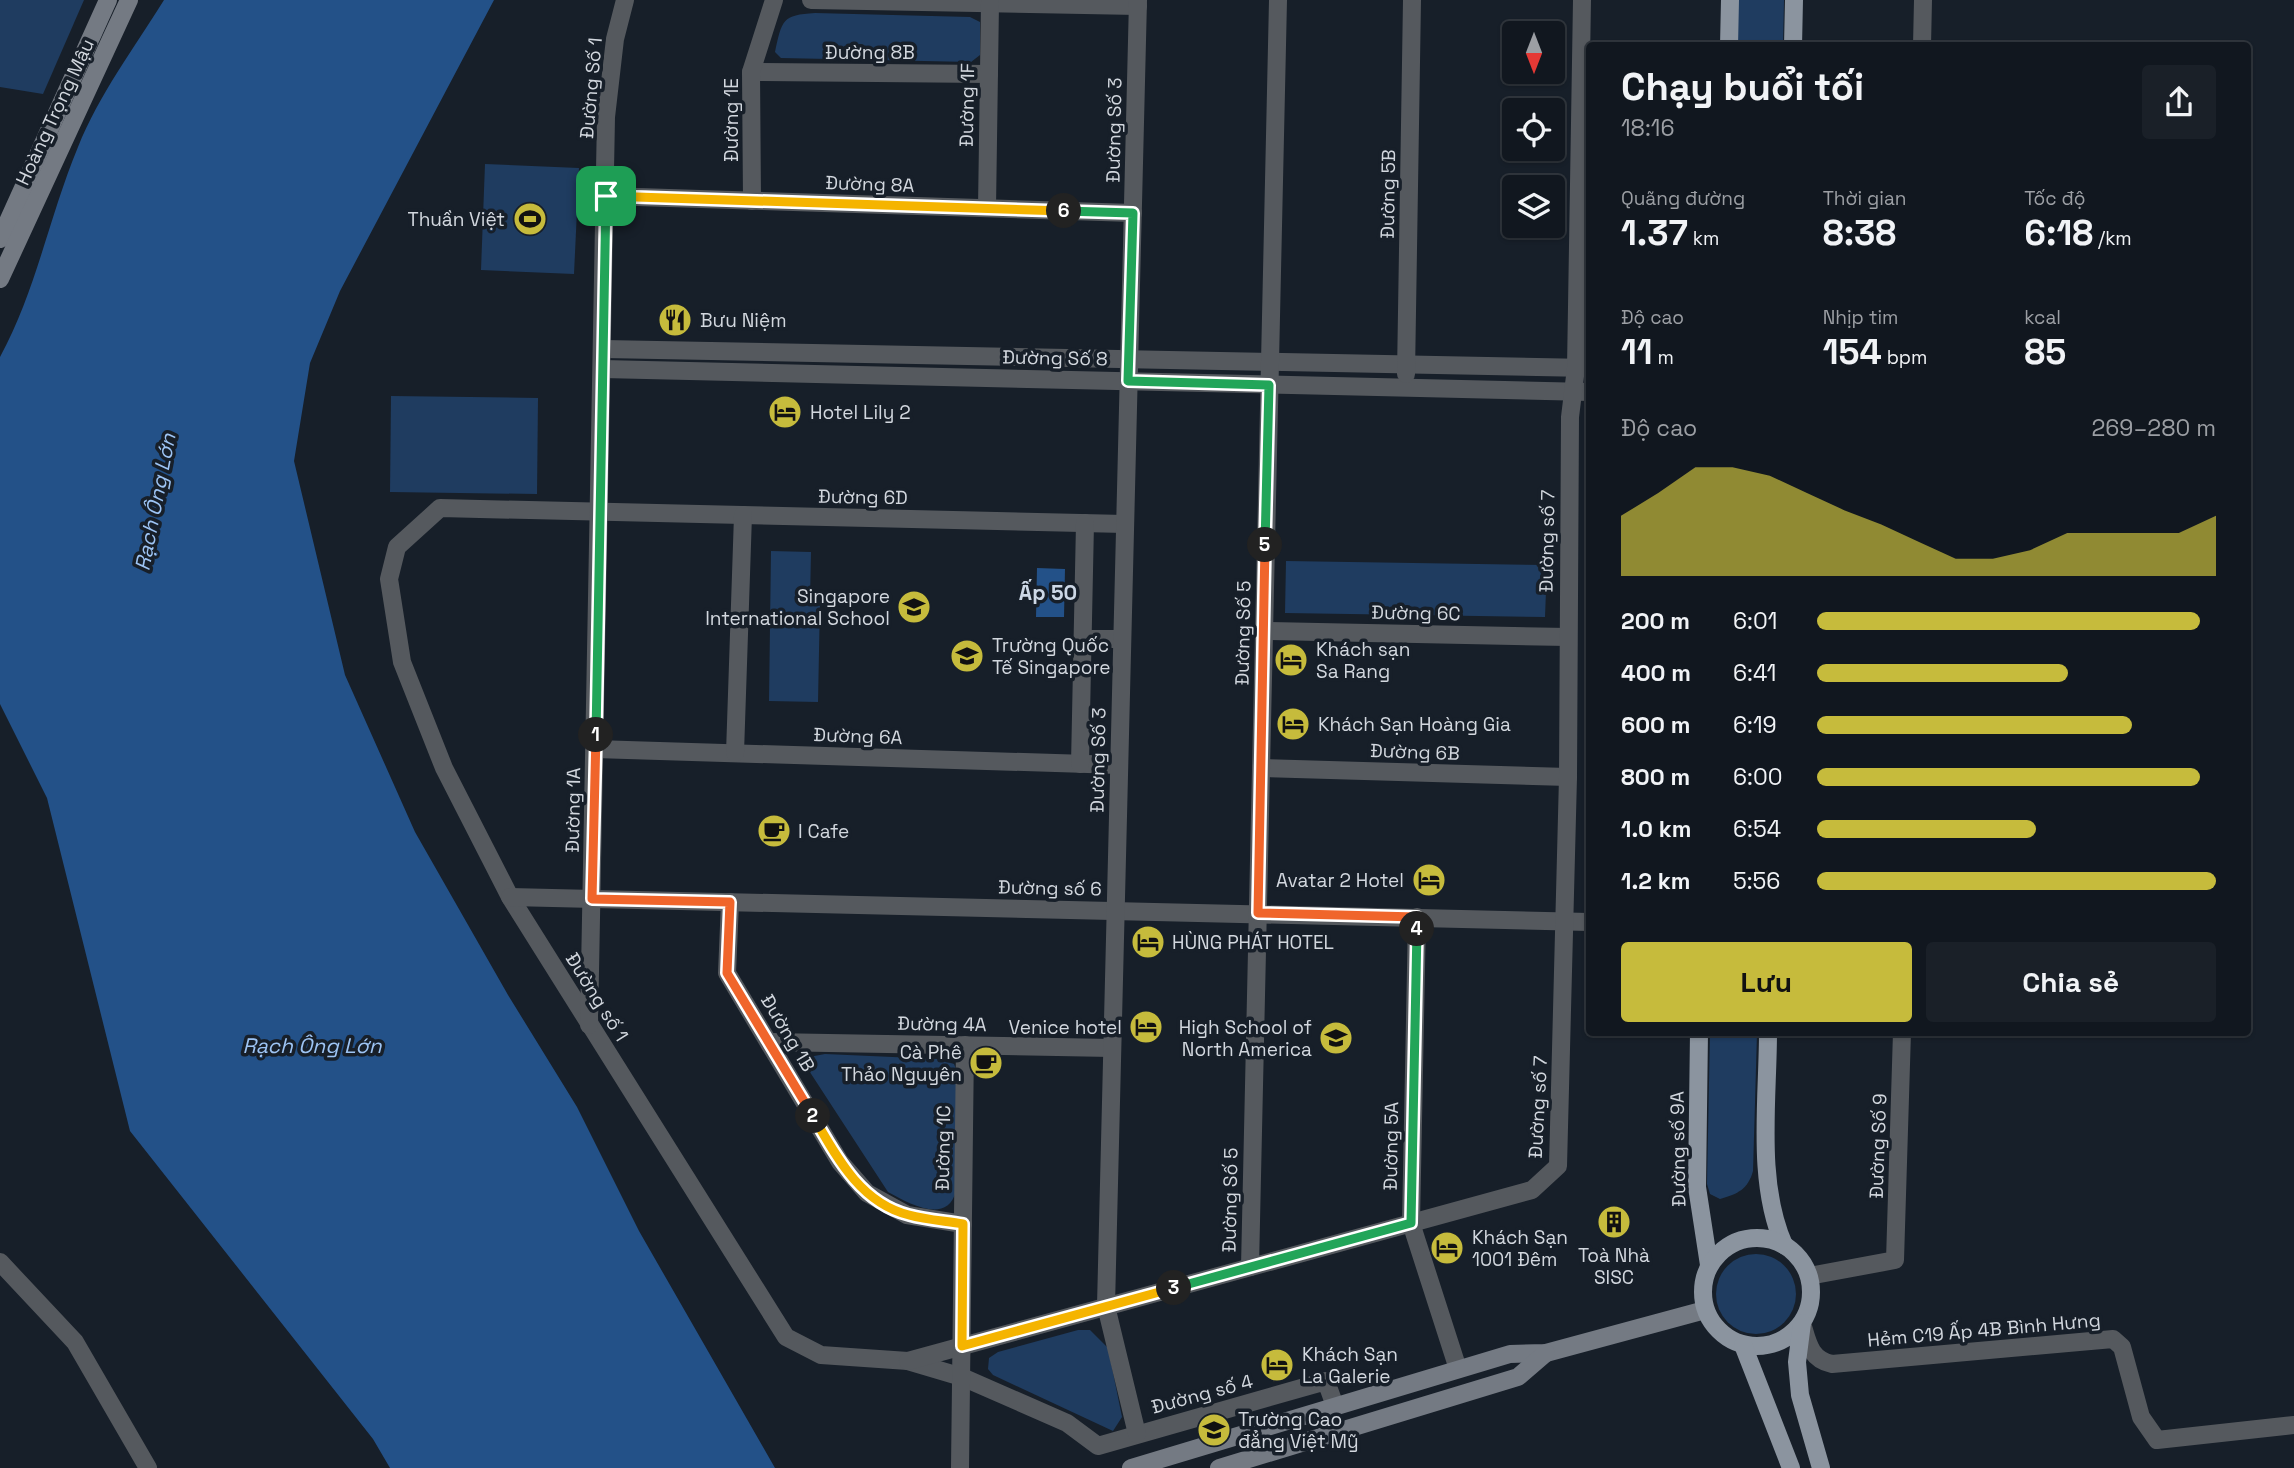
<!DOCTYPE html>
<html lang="vi">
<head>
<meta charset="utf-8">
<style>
  :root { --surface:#11171f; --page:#1a2028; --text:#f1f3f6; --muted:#9c9fa4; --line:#30363d; --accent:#c6bb3c }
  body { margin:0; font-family:"Space Grotesk",sans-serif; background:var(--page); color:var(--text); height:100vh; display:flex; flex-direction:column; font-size:26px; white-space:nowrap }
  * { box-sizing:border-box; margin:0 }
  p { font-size:23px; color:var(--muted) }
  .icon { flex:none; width:38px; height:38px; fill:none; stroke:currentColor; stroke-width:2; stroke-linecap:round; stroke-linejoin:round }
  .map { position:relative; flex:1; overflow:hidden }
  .panel { position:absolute; left:1586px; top:42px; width:665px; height:994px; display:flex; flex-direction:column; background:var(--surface); border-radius:7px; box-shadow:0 2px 5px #0004,0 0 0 2px var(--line) }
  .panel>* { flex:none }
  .needle { width:46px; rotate:180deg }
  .fabs { position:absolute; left:1502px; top:21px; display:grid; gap:14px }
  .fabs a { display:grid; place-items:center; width:63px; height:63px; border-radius:7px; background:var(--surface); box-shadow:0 2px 5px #0004,0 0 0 2px var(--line); font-size:35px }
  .pin { position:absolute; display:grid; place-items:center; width:60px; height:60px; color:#fff; margin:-30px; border-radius:14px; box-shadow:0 4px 10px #0006 }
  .km { position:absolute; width:35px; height:35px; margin:-18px; border-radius:50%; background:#222; color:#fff; font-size:19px; line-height:35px; text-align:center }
  .round { display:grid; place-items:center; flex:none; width:74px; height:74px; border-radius:7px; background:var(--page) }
  .overview { display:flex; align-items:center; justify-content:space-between; height:119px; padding:0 35px }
  h1 { font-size:38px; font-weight:600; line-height:52px }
  .figures { display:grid; grid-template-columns:repeat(3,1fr); gap:10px; height:119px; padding:7px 35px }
  .figures div { display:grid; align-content:center }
  .figures b { font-size:35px; font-weight:600 }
  .figures small { font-size:19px; font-weight:400 }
  .figures p { font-size:19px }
  .chart { height:196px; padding:14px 35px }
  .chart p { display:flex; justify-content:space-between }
  .chart svg { width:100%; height:126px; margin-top:7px; fill:var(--accent); opacity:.7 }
  .action { display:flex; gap:14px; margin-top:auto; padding:14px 35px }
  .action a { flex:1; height:80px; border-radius:7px; background:var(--accent); color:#111; font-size:28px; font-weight:600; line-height:80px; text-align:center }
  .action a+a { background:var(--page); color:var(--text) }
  ul { padding:0 35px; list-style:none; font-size:23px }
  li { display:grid; grid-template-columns:112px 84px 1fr; align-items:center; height:52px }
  li i { height:18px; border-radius:9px; background:var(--accent) }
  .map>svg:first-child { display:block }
</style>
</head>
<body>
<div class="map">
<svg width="2294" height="1468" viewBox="0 0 2294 1468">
  <rect width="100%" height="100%" fill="#171f29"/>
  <!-- green -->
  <g fill="#1f3c60">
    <polygon points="0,0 84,0 43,94 0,87"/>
    <polygon points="1738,0 1784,0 1783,45 1737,46"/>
    <path d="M815 13 970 17 980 22V55L971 62 781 58 775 52C782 20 782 15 815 13Z"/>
    <polygon points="485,164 579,168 574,274 481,270"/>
    <polygon points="391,396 538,398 537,494 390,492"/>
    <polygon points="771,551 811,552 810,600 820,601 818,702 769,701"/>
    <polygon points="1286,561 1547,565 1545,617 1285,613"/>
    <path d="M1710 1033H1757L1753 1171C1748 1189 1738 1194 1720 1199L1710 1194 1707 1184Z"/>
    <path d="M825 1054 938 1059 954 1064 958 1074 956 1191C947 1225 910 1204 888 1192L804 1063 809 1057Z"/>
    <circle cx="1756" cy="1294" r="40"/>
    <polygon points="1078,1330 1090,1330 1108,1348 1122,1417 1113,1431 993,1375 988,1369 989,1358 998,1352"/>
  </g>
  <!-- water -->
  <g fill="#235188">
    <path d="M164 0H494L340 291 310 363 294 461 345 675 415 832 508 995 577 1107 639 1231 775 1468H390L373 1439 130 1131 47 798 0 704V357C36 291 49 217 78 147 99 95 134 48 164 0Z"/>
    <polygon points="1037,568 1065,569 1064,617 1036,617"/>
  </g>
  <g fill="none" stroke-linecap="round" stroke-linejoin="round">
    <!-- street -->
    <g stroke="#55595e" stroke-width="18">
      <polyline points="811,0 1138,6"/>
      <polyline points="1922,46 1923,0"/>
      <polyline points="751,72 989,74"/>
      <polyline points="606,196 1133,213"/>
      <polyline points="752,201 751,72 774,0"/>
      <polyline points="987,208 990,3"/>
      <polyline points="604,349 1589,368"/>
      <polyline points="603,369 1589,392"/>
      <polyline points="1406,374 1412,0"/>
      <polyline points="1125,524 440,508 397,547 389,579 402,662 444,768 510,897 786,1337 821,1355 908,1361 962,1377 1067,1423 1098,1446 1326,1381 1335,1406"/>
      <polyline points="1264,631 1568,637"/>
      <polyline points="1083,639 1122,639"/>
      <polyline points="595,749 1119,765"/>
      <polyline points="735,753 743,515"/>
      <polyline points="1080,764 1085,523"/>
      <polyline points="1261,768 1568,777"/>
      <polyline points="510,897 1589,922"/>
      <polyline points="730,902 727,973 840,1162 867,1193 907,1215 963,1224"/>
      <polyline points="1417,917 1411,1223 1458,1369"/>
      <polyline points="589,1025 606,117 615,39 625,0"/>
      <polyline points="770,1042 1112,1048"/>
      <polyline points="0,1262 75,1342 148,1468"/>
      <polyline points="1250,1267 1278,0"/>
      <polyline points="1809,1276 1895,1260 1902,1032"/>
      <path d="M1802 1323C1808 1343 1810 1359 1832 1364L2113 1339 2122 1347 2141 1417 2157 1440 2294 1425"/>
      <polyline points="908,1361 1532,1190 1558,1166 1568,777 1570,417 1576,368 1582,0"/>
      <polyline points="1137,1434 1106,1306 1138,0"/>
      <polyline points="960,1468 965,1045"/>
    </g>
    <!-- secondary -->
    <g stroke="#747a83" stroke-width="18">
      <polyline points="0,239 108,0"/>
      <polyline points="0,279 129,0"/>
      <polyline points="1131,1468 1510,1354 1546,1353 1705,1310"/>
      <polyline points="1219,1468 1518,1377 1546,1353"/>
    </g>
    <!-- primary -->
    <g stroke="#8b949f" stroke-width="18">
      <polyline points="1729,46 1730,0"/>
      <polyline points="1793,46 1794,0"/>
      <polyline points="1699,1032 1697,1187 1709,1265"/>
      <path d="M1768 1032C1768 1100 1756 1182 1784 1245"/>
      <circle cx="1757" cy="1292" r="54"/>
      <polyline points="1802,1323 1797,1362 1800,1395 1821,1468"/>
      <polyline points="1743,1345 1791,1468"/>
    </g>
  </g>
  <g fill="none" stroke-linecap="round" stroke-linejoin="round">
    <defs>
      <polyline id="split-1" points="596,735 606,196"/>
      <polyline id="split-2" points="596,735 592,899 730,902 727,973 813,1116"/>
      <path id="split-3" d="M813 1116C836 1156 860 1203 909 1215 927 1220 946 1221 963 1224L962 1346 1174 1288"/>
      <polyline id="split-4" points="1174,1288 1411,1223 1417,929"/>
      <polyline id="split-5" points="1265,545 1258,913 1417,917 1417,929"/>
      <polyline id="split-6" points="1064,211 1133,213 1128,381 1269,385 1265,545"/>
      <polyline id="split-7" points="606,196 1064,211"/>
    </defs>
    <!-- split-1 casing -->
    <use href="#split-1" stroke="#fff" stroke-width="14"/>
    <!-- split-2 casing -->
    <use href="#split-2" stroke="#fff" stroke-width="14"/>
    <!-- split-3 casing -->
    <use href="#split-3" stroke="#fff" stroke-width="14"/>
    <!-- split-4 casing -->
    <use href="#split-4" stroke="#fff" stroke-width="14"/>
    <!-- split-5 casing -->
    <use href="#split-5" stroke="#fff" stroke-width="14"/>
    <!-- split-6 casing -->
    <use href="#split-6" stroke="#fff" stroke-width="14"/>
    <!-- split-7 casing -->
    <use href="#split-7" stroke="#fff" stroke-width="14"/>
    <!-- split-1 -->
    <use href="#split-1" stroke="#22a559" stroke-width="9"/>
    <!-- split-2 -->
    <use href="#split-2" stroke="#f0652b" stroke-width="9"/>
    <!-- split-3 -->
    <use href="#split-3" stroke="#f5b400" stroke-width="9"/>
    <!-- split-4 -->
    <use href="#split-4" stroke="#22a559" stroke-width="9"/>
    <!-- split-5 -->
    <use href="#split-5" stroke="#f0652b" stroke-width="9"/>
    <!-- split-6 -->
    <use href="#split-6" stroke="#22a559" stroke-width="9"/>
    <!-- split-7 -->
    <use href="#split-7" stroke="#f5b400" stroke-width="9"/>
  </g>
  <!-- icons -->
  <defs>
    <symbol id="stadium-disc" viewBox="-11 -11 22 22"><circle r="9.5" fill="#c6bb3c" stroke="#171f29"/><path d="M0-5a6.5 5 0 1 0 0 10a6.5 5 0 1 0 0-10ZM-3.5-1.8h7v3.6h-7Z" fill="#111"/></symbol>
    <symbol id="restaurant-disc" viewBox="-11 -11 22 22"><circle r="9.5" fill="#c6bb3c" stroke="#171f29"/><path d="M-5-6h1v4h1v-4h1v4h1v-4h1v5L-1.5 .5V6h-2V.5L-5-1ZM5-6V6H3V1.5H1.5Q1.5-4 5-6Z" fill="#111"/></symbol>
    <symbol id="hotel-disc" viewBox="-11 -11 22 22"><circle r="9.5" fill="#c6bb3c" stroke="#171f29"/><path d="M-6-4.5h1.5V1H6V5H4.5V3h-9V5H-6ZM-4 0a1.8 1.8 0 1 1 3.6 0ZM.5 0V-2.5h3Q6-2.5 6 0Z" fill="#111"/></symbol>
    <symbol id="school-disc" viewBox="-11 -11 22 22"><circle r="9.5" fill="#c6bb3c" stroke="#171f29"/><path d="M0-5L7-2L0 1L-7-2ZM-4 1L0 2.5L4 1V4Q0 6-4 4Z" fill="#111"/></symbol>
    <symbol id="cafe-disc" viewBox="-11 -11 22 22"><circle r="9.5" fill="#c6bb3c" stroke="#171f29"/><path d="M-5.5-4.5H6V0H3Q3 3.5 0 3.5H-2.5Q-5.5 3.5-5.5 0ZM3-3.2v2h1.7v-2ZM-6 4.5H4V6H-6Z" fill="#111"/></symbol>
    <symbol id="building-disc" viewBox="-11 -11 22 22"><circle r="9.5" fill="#c6bb3c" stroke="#171f29"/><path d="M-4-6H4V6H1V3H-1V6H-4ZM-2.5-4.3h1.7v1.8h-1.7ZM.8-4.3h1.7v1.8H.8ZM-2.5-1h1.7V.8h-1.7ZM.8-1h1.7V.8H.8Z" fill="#111"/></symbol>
  </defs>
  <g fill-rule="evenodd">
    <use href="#stadium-disc" x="511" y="200" width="38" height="38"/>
    <use href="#restaurant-disc" x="656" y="301" width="38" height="38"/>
    <use href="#hotel-disc" x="766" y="393" width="38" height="38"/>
    <use href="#school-disc" x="895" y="588" width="38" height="38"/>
    <use href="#school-disc" x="948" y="637" width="38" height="38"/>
    <use href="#hotel-disc" x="1272" y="641" width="38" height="38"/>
    <use href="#hotel-disc" x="1274" y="705" width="38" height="38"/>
    <use href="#cafe-disc" x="755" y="812" width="38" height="38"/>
    <use href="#hotel-disc" x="1410" y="861" width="38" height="38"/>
    <use href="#hotel-disc" x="1129" y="923" width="38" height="38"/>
    <use href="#hotel-disc" x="1127" y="1008" width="38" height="38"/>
    <use href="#school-disc" x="1317" y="1019" width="38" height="38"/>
    <use href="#cafe-disc" x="967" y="1044" width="38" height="38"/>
    <use href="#building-disc" x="1595" y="1203" width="38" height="38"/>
    <use href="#hotel-disc" x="1428" y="1229" width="38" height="38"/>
    <use href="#hotel-disc" x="1258" y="1346" width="38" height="38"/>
    <use href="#school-disc" x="1195" y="1411" width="38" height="38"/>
  </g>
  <g text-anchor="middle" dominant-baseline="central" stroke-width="7" stroke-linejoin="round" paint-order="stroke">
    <!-- street labels -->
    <g font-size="19" fill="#d2d7de" stroke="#171f29">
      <text x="870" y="52">Đường 8B</text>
      <text transform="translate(591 88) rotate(-85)">Đường Số 1</text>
      <text transform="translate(967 105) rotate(-89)">Đường 1F</text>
      <text transform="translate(55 112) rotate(-65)">Hoàng Trọng Mậu</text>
      <text transform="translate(731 120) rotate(-90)">Đường 1E</text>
      <text transform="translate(1114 130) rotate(-89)">Đường Số 3</text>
      <text transform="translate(870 184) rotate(2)">Đường 8A</text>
      <text transform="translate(1388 194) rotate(-89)">Đường 5B</text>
      <text transform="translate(1055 358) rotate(1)">Đường Số 8</text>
      <text transform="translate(863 497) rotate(1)">Đường 6D</text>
      <text transform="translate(1547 541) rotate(-89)">Đường số 7</text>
      <text transform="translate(1416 613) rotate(1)">Đường 6C</text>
      <text transform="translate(1243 633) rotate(-89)">Đường Số 5</text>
      <text transform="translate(858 736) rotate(2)">Đường 6A</text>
      <text transform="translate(1415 752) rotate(2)">Đường 6B</text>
      <text transform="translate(1098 760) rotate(-89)">Đường Số 3</text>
      <text transform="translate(573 810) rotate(-89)">Đường 1A</text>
      <text transform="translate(1050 888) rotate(1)">Đường số 6</text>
      <text transform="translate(597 997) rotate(58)">Đường số 1</text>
      <text transform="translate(942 1024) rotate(1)">Đường 4A</text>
      <text transform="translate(788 1033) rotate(59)">Đường 1B</text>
      <text transform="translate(1538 1107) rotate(-87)">Đường số 7</text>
      <text transform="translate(1391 1146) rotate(-89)">Đường 5A</text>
      <text transform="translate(1878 1146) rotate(-88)">Đường Số 9</text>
      <text transform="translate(943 1148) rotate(-89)">Đường 1C</text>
      <text transform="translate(1678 1149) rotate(-91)">Đường số 9A</text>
      <text transform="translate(1230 1200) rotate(-89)">Đường Số 5</text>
      <text transform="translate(1984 1330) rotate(-5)">Hẻm C19 Ấp 4B Bình Hưng</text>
      <text transform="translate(1202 1394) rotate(-15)">Đường số 4</text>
    </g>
    <!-- poi labels -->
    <g font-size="19" fill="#d2d7de" stroke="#171f29" text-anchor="start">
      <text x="505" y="219" text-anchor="end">Thuần Việt</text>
      <text x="700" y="320">Bưu Niệm</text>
      <text x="810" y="412">Hotel Lily 2</text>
      <text x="890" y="596" text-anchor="end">Singapore<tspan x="890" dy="22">International School</tspan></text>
      <text x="992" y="645">Trường Quốc<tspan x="992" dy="22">Tế Singapore</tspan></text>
      <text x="1316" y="649">Khách sạn<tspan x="1316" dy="22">Sa Rang</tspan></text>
      <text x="1318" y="724">Khách Sạn Hoàng Gia</text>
      <text x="798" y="831">I Cafe</text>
      <text x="1404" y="880" text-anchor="end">Avatar 2 Hotel</text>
      <text x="1172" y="942">HÙNG PHÁT HOTEL</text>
      <text x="1122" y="1027" text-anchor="end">Venice hotel</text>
      <text x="1312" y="1027" text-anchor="end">High School of<tspan x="1312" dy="22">North America</tspan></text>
      <text x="962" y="1052" text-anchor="end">Cà Phê<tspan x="962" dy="22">Thảo Nguyên</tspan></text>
      <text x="1472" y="1237">Khách Sạn<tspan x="1472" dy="22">1001 Đêm</tspan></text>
      <text x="1614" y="1255" text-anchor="middle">Toà Nhà<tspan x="1614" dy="22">SISC</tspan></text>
      <text x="1302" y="1354">Khách Sạn<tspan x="1302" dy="22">La Galerie</tspan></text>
      <text x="1238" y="1419">Trường Cao<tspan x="1238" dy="22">đẳng Việt Mỹ</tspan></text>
    </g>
    <!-- water labels -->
    <g font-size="21" font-style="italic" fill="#9dc4f4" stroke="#171f29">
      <text transform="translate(155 502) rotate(-79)">Rạch Ông Lớn</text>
      <text x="312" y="1045">Rạch Ông Lớn</text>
    </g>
    <!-- neighbourhood labels -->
    <g font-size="21" font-weight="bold" fill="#cdd8e6" stroke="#171f29">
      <text x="1048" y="592">Ấp 50</text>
    </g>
  </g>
</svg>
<div class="fabs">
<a><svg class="needle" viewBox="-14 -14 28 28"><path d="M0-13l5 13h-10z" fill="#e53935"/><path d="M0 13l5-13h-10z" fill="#9c9fa4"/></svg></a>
<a><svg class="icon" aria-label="locate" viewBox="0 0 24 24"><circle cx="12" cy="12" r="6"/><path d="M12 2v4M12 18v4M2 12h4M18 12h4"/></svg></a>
<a><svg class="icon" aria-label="layers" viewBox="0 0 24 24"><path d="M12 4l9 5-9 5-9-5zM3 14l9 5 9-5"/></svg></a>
</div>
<div class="pin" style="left:606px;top:196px;background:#1e9e55"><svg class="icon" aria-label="arrive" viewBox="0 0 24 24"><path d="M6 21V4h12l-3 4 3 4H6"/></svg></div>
<b class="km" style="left:596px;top:735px">1</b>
<b class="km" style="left:813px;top:1116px">2</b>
<b class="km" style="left:1174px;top:1288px">3</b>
<b class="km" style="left:1417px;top:929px">4</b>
<b class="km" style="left:1265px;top:545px">5</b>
<b class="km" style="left:1064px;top:211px">6</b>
<section class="panel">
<div class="overview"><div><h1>Chạy buổi tối</h1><p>18:16</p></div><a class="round"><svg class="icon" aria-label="share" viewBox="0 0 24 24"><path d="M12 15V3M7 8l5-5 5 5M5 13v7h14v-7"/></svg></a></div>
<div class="figures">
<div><p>Quãng đường</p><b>1.37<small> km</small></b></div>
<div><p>Thời gian</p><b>8:38</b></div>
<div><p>Tốc độ</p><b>6:18<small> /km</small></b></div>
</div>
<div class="figures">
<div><p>Độ cao</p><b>11<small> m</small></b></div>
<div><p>Nhịp tim</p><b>154<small> bpm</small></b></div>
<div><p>kcal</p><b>85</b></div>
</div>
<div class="chart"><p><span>Độ cao</span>269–280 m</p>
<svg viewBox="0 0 160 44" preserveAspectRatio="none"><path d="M0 44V23L10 15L20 6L30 6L40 9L50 15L60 21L70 26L80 32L90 38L100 38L110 35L120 29L130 29L140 29L150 29L160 23V44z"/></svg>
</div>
<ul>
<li><b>200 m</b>6:01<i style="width:96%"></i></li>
<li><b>400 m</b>6:41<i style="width:63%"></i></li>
<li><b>600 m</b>6:19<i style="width:79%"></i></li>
<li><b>800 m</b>6:00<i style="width:96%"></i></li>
<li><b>1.0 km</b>6:54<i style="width:55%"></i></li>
<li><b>1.2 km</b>5:56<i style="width:100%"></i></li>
</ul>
<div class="action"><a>Lưu</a><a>Chia sẻ</a></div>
</section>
</div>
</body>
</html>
